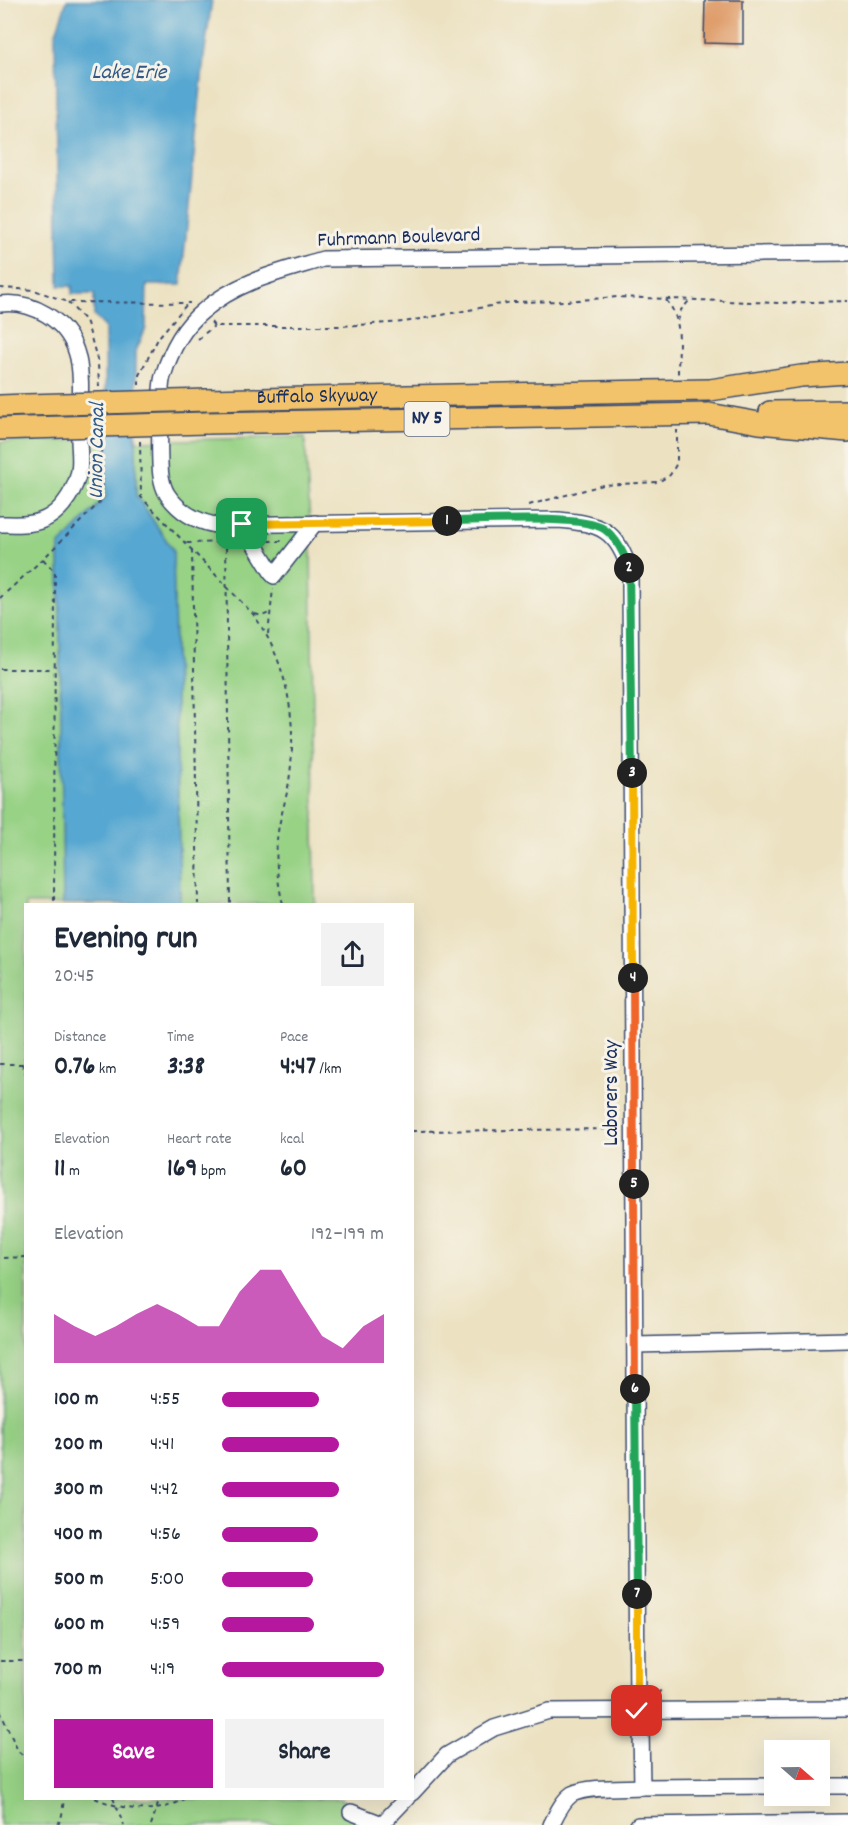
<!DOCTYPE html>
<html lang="en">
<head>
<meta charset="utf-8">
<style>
  :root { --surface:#fff; --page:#f2f2f3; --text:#1f2937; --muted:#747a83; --accent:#b5179e }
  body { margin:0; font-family:Dekko,sans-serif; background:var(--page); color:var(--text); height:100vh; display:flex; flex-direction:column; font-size:22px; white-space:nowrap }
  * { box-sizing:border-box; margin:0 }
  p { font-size:20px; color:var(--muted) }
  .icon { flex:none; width:33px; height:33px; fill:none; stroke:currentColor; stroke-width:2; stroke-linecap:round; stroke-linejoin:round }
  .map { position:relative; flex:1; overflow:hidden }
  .sheet { position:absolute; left:24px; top:903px; width:390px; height:897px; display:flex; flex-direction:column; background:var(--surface); border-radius:0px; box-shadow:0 6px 24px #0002 }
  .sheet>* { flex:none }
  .needle { width:39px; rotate:110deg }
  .buttons { position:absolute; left:764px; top:1740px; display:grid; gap:12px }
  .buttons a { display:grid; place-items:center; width:66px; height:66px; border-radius:0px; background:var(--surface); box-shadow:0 6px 24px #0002; font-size:30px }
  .pin { position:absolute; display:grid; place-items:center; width:51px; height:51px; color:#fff; margin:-26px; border-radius:12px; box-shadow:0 3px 9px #0006 }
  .km { position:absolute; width:30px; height:30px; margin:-15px; border-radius:50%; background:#222; color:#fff; font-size:16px; line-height:30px; text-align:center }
  .round { display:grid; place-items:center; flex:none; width:63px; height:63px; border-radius:0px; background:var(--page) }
  .head { display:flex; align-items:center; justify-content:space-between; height:102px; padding:0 30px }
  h1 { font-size:33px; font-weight:700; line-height:45px }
  .figures { display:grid; grid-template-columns:repeat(3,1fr); gap:9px; height:102px; padding:6px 30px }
  .figures div { display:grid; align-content:center }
  .figures b { font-size:26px; font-weight:700 }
  .figures small { font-size:16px; font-weight:400 }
  .figures p { font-size:16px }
  .chart { height:168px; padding:12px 30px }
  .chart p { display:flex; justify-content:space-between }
  .chart svg { width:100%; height:108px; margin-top:6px; fill:var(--accent); opacity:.7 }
  .button { display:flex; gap:12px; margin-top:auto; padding:12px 30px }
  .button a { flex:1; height:69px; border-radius:0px; background:var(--accent); color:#fff; font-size:24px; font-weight:700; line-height:69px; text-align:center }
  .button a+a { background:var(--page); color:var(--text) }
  ul { padding:0 30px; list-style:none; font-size:20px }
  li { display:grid; grid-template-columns:96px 72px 1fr; align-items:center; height:45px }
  li i { height:15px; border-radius:8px; background:var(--accent) }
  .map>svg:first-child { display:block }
</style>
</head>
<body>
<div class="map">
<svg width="848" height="1825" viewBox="0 0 848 1825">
  <rect width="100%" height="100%" fill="#f7f3e8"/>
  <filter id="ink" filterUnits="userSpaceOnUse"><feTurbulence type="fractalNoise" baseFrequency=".0167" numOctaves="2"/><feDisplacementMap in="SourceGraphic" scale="12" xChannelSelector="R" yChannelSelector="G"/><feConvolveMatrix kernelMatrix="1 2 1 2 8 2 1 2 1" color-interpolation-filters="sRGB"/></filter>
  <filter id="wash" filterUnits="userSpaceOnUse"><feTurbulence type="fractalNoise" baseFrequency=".008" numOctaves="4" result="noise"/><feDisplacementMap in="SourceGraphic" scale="24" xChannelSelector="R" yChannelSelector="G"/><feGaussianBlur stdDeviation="1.35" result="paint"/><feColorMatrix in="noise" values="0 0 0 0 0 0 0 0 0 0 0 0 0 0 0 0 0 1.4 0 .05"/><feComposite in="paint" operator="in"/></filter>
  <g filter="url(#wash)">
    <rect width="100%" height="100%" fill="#ece2c2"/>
    <!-- green -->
    <g fill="#97d285" stroke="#598072" stroke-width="1.5">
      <polygon points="305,437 311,539 315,904 180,904 173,550 136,495 136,441"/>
      <polygon points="105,440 106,497 59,546 63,904 26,904 26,1798 341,1799 364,1824 362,1825 0,1825 0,442"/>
    </g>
    <!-- water -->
    <polygon fill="#56a7d1" stroke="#386b98" stroke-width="1.5" points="67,0 212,0 204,57 181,285 147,285 146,328 136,351 136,495 173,550 180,904 63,904 59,546 106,497 105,327 94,316 94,294 72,294 72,286 59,286 55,35"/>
    <g id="blocks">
      <!-- building -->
      <polygon fill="#de9965" points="705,0 743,0 743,44 704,43"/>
    </g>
  </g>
  <g filter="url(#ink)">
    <use href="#blocks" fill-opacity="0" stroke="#3a4a6d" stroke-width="1.5"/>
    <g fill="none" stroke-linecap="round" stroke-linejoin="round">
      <defs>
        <g id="minor">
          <path d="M0 304C32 300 66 320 76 351 84 373 79 415 79 439 79 449 81 461 79 471 76 488 64 508 49 517 34 526 17 524 0 524"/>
          <polyline points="242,524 274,576 315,523"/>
          <polyline points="635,1345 848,1340"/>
          <path d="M774 1786 642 1787 641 1729 637 1711 630 572C617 529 601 524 559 520L215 525C195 521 179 512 167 494 164 489 162 482 161 476 159 464 159 387 163 376 170 353 183 327 203 311 238 281 280 272 323 259L848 253"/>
          <polyline points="819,1786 848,1786"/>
          <polyline points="412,1793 447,1755 494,1728 549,1711 848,1709"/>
          <polyline points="351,1812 382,1824"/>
          <polyline points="381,1825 407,1798"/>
          <path d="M551 1825C556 1815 562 1801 572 1794 588 1786 624 1788 642 1787"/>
          <polyline points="638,1825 848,1822"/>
        </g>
        <g id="highway">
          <polyline points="710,390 801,376 848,373"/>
          <path id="s1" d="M207 400 647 391"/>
          <polyline points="0,406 27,405"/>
          <polyline points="770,412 848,411"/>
          <polyline points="709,414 759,423 848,431"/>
          <polyline points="206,423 649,415"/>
          <polyline points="0,429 28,428"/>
        </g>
      </defs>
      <!-- minor casing -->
      <use href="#minor" stroke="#3a4a6d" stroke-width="18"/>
      <!-- highway casing -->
      <use href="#highway" stroke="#3a4a6d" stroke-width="24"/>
      <!-- path -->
      <g stroke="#3a4a6d" stroke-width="2" stroke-dasharray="4.5 4.5" stroke-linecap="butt">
        <polyline points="0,288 34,290 68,302 190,303"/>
        <path d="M666 300C684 321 678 347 678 374"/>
        <polyline points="68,302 87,323 98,363 99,387"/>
        <polyline points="678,321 681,310 689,301"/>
        <polyline points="211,322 214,326 342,326 404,322 512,302 566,301 617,297 778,303 848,301"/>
        <polyline points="198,339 214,326"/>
        <polyline points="139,385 139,375 159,337 187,304"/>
        <path d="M140 441 141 497 253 614C288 662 298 723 289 781 287 796 282 811 279 826 274 851 277 881 283 904"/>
        <polyline points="529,505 603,485 658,482 670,475 677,463 677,430"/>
        <polyline points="226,538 230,904"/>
        <polyline points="268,541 283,541"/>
        <polyline points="187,543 235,542"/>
        <polyline points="192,550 198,904"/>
        <polyline points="43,559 55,572 54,904"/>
        <polyline points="0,598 43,559 102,500 101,443"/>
        <polyline points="255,614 262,616 269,613"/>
        <polyline points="268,634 273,589"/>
        <polyline points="0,669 53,669"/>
        <polyline points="26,1055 22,1064 26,1074"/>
        <polyline points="0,1064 26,1064"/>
        <polyline points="412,1131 618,1129"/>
        <polyline points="4,1258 26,1257"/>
        <polyline points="0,1661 26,1661"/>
        <polyline points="658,1694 663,1687"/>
        <polyline points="0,1711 18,1751 26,1758"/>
        <path d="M95 1798C122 1810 159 1816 185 1798"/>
        <polyline points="113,1798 124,1825"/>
        <polyline points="58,1825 62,1815 64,1798"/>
        <polyline points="151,1825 158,1804 163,1798"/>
      </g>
      <!-- minor -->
      <use href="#minor" stroke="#fff" stroke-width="15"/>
      <!-- highway -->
      <use href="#highway" stroke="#f2c36a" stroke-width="21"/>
      <defs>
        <g id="highway-bridge">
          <polyline points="647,391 710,390"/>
          <polyline points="27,405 207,400"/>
          <polyline points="649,415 709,414"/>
          <polyline points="28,428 206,423"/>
        </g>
      </defs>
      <!-- highway-bridge casing -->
      <use href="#highway-bridge" stroke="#3a4a6d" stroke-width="24" stroke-linecap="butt"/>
      <!-- highway-bridge -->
      <use href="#highway-bridge" stroke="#f2c36a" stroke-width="21"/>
    </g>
  </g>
  <g fill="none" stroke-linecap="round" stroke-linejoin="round" filter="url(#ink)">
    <defs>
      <polyline id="split-1" points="242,524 447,521"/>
      <path id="split-2" d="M447 521C478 521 582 514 604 529 616 537 625 555 629 568"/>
      <polyline id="split-3" points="629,568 632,773"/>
      <polyline id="split-4" points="632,773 633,978"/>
      <polyline id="split-5" points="633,978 634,1184"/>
      <polyline id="split-6" points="634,1184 635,1389"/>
      <polyline id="split-7" points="635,1389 637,1594"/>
      <polyline id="split-8" points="637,1594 637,1711"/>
    </defs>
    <!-- split-1 casing -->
    <use href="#split-1" stroke="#fff" stroke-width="12"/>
    <!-- split-2 casing -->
    <use href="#split-2" stroke="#fff" stroke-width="12"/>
    <!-- split-3 casing -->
    <use href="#split-3" stroke="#fff" stroke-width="12"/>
    <!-- split-4 casing -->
    <use href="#split-4" stroke="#fff" stroke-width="12"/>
    <!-- split-5 casing -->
    <use href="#split-5" stroke="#fff" stroke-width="12"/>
    <!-- split-6 casing -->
    <use href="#split-6" stroke="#fff" stroke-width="12"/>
    <!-- split-7 casing -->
    <use href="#split-7" stroke="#fff" stroke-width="12"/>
    <!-- split-8 casing -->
    <use href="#split-8" stroke="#fff" stroke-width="12"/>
    <!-- split-1 -->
    <use href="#split-1" stroke="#f5b400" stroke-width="8"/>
    <!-- split-2 -->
    <use href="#split-2" stroke="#22a559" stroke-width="8"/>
    <!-- split-3 -->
    <use href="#split-3" stroke="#22a559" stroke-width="8"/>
    <!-- split-4 -->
    <use href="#split-4" stroke="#f5b400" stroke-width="8"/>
    <!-- split-5 -->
    <use href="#split-5" stroke="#f0652b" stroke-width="8"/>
    <!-- split-6 -->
    <use href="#split-6" stroke="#f0652b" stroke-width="8"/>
    <!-- split-7 -->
    <use href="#split-7" stroke="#22a559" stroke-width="8"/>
    <!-- split-8 -->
    <use href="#split-8" stroke="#f5b400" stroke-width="8"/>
  </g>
  <g text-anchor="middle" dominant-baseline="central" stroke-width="6" stroke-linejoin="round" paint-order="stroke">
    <!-- shield labels -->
    <rect fill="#f7f3e8" stroke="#5d6a87" stroke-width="1.5" x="404.5" y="402" width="45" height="34" rx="4.5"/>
    <g font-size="20" font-weight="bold" fill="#1b2f5e">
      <text x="427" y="419">NY 5</text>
    </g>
    <!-- street labels -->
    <g font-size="21" fill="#1b2f5e" stroke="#f7f3e8">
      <text transform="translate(399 239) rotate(-2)">Fuhrmann Boulevard</text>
      <text stroke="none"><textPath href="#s1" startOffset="110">Buffalo Skyway</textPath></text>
      <text transform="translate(613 1093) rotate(-90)">Laborers Way</text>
    </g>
    <!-- water labels -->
    <g font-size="22" font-style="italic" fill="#305986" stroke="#f7f3e8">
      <text x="129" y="73">Lake Erie</text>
      <text transform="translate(98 451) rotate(-89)">Union Canal</text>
    </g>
  </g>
</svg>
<div class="buttons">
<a><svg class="needle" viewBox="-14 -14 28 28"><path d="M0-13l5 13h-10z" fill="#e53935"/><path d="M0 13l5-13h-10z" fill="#747a83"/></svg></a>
</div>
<div class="pin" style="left:242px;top:524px;background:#1e9e55"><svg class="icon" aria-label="arrive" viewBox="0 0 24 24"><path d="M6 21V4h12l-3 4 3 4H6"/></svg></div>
<div class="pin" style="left:637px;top:1711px;background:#d93025"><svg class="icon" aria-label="check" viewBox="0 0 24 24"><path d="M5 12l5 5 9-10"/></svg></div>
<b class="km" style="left:447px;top:521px">1</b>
<b class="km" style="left:629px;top:568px">2</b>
<b class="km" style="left:632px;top:773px">3</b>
<b class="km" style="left:633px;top:978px">4</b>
<b class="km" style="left:634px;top:1184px">5</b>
<b class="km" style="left:635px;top:1389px">6</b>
<b class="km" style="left:637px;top:1594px">7</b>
<section class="sheet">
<div class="head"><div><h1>Evening run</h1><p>20:45</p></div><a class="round"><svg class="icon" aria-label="share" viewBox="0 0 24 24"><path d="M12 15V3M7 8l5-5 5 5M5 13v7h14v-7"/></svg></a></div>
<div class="figures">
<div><p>Distance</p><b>0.76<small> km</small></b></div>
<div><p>Time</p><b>3:38</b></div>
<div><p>Pace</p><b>4:47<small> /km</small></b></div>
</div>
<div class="figures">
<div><p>Elevation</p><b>11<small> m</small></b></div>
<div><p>Heart rate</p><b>169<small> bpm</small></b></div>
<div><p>kcal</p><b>60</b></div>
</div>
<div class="chart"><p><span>Elevation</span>192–199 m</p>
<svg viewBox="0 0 160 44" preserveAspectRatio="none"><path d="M0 44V24L10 29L20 33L30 29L40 24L50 20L60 24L70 29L80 29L90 15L100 6L110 6L120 20L130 33L140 38L150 29L160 24V44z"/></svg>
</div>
<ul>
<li><b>100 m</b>4:55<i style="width:60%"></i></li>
<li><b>200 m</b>4:41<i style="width:72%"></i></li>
<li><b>300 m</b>4:42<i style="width:72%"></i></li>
<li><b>400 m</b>4:56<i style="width:59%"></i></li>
<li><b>500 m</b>5:00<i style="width:56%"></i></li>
<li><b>600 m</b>4:59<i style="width:57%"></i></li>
<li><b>700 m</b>4:19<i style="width:100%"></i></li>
</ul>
<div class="button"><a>Save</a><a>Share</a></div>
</section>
</div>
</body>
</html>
